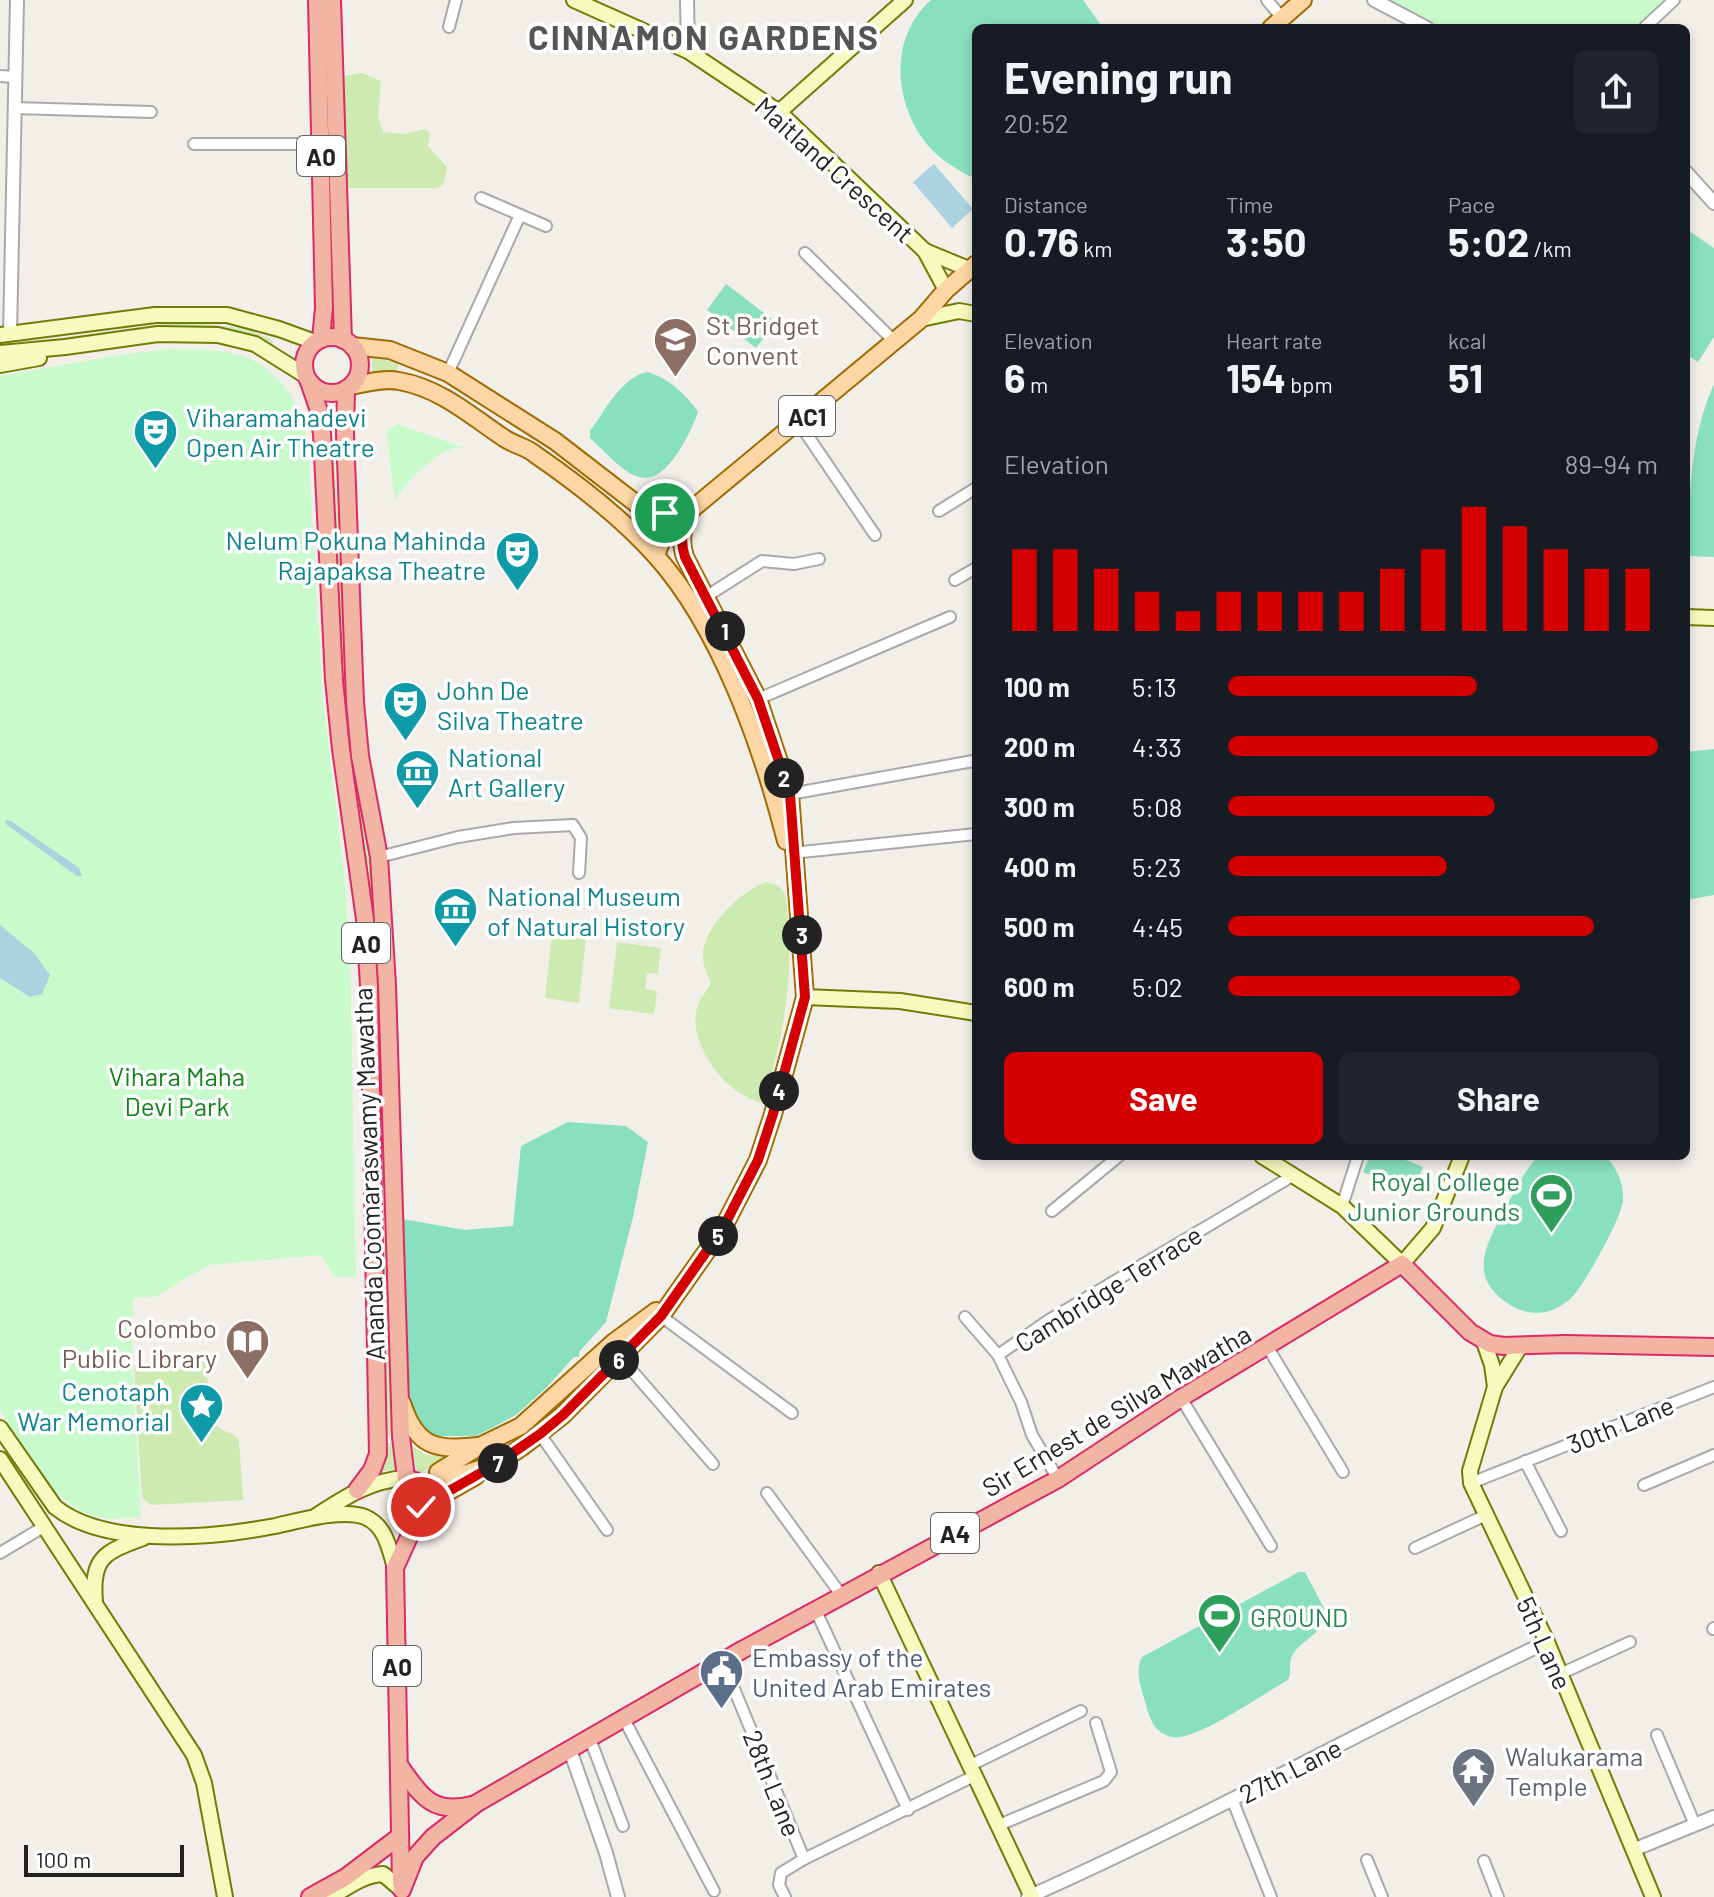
<!DOCTYPE html>
<html lang="en">
<head>
<meta charset="utf-8">
<style>
  :root { --surface:#171b24; --page:#20242c; --text:#f1f3f6; --muted:#9ea1a6; --accent:#d40000 }
  body { margin:0; font-family:Barlow,sans-serif; background:var(--page); color:var(--text); height:100vh; display:flex; flex-direction:column; font-size:30px; white-space:nowrap }
  * { box-sizing:border-box; margin:0 }
  p { font-size:26px; color:var(--muted) }
  .icon { flex:none; width:44px; height:44px; fill:none; stroke:currentColor; stroke-width:2; stroke-linecap:round; stroke-linejoin:round }
  .map { position:relative; flex:1; overflow:hidden }
  .panel { position:absolute; left:972px; top:24px; width:718px; height:1136px; display:flex; flex-direction:column; background:var(--surface); border-radius:12px; box-shadow:0 4px 12px #0003 }
  .panel>* { flex:none }
  .scale { position:absolute; left:24px; bottom:20px; width:160px; box-sizing:border-box; padding-left:8px; border:4px solid #222; border-top:0; font-size:22px; line-height:28px; white-space:nowrap; color:#222; -webkit-text-stroke:6px #fff; paint-order:stroke }
  .pin { position:absolute; display:grid; place-items:center; width:68px; height:68px; color:#fff; margin:-34px; border:4px solid #fff; border-radius:50%; box-shadow:0 2px 8px #0007 }
  .km { position:absolute; width:40px; height:40px; margin:-20px; border-radius:50%; background:#222; color:#fff; font-size:22px; line-height:40px; text-align:center }
  .round { display:grid; place-items:center; flex:none; width:84px; height:84px; border-radius:12px; background:var(--page) }
  .overview { display:flex; align-items:center; justify-content:space-between; height:136px; padding:0 32px }
  h1 { font-size:44px; font-weight:700; line-height:60px }
  .metrics { display:grid; grid-template-columns:repeat(3,1fr); gap:12px; height:136px; padding:8px 32px }
  .metrics div { display:grid; align-content:center }
  .metrics b { font-size:40px; font-weight:700 }
  .metrics small { font-size:22px; font-weight:400 }
  .metrics p { font-size:22px }
  .chart { height:224px; padding:16px 32px }
  .chart p { display:flex; justify-content:space-between }
  .chart svg { width:100%; height:144px; margin-top:8px; stroke:var(--accent); stroke-width:6 }
  .button { display:flex; gap:16px; margin-top:auto; padding:16px 32px }
  .button a { flex:1; height:92px; border-radius:12px; background:var(--accent); color:#fff; font-size:32px; font-weight:700; line-height:92px; text-align:center }
  .button a+a { background:var(--page); color:var(--text) }
  ul { padding:0 32px; list-style:none; font-size:26px }
  li { display:grid; grid-template-columns:128px 96px 1fr; align-items:center; height:60px }
  li i { height:20px; border-radius:10px; background:var(--accent) }
  .map>svg:first-child { display:block }
</style>
</head>
<body>
<div class="map">
<svg width="1714" height="1897" viewBox="0 0 1714 1897">
  <rect width="100%" height="100%" fill="#f2efe9"/>
  <!-- grass -->
  <g fill="#cdebb0">
    <polygon points="362,73 381,81 378,116 383,132 405,134 424,129 430,133 428,146 447,167 444,184 437,188 338,188 337,77"/>
    <path d="M164 324C201 324 242 323 274 341L272 344 237 332 177 328 120 332 43 345 0 346Z"/>
    <polygon points="372,358 399,363 396,373 372,374"/>
    <polygon points="328,439 333,439 350,715 362,810 356,811 343,714"/>
    <polygon points="364,817 374,880 378,917 385,1202 378,1202 371,916 368,879 357,818"/>
    <path d="M767 882C773 884 779 885 783 891 788 898 787 912 788 921 794 985 781 1043 763 1104 751 1099 739 1094 729 1085 712 1070 691 1036 696 1012 698 1001 705 993 711 984 708 976 704 968 703 960 699 930 742 889 767 882Z"/>
    <polygon points="552,935 586,939 579,1003 545,998"/>
    <polygon points="617,942 661,948 658,974 647,973 645,989 657,991 654,1014 609,1008"/>
    <polygon points="379,1213 384,1213 393,1436 387,1436"/>
    <path d="M207 1361C208 1376 206 1415 217 1426 224 1433 233 1431 239 1440L243 1500 151 1505 142 1498 134 1365Z"/>
    <polygon points="387,1443 393,1443 400,1470 381,1471"/>
    <polygon points="409,1444 426,1455 449,1456 418,1474"/>
  </g>
  <!-- park -->
  <g fill="#c8facc">
    <polygon points="1377,0 1681,0 1656,28 1422,28"/>
    <path d="M171 349C187 350 204 349 221 351 271 357 301 397 308 443L323 702 344 872 350 954 356 1277H334L321 1255 208 1265 157 1296 133 1298 132 1365 141 1517C129 1517 115 1520 103 1518 52 1509 26 1449 0 1410V376L118 355Z"/>
    <path d="M397 424 468 449C463 448 459 447 454 448 436 453 404 483 395 500L386 432Z"/>
  </g>
  <!-- pitch -->
  <g fill="#88e0be">
    <path d="M931 0H1083L1103 28H976V178C968 176 961 172 954 167 898 135 879 46 931 0Z"/>
    <polygon points="1686,229 1714,248 1714,337 1698,362 1686,354"/>
    <polygon points="726,284 776,322 756,348 707,310"/>
    <path d="M648 372C668 378 686 394 698 412 692 430 669 479 645 478 625 477 605 451 590 438V431C605 411 622 376 648 372Z"/>
    <path d="M1714 384V557L1688 556C1689 498 1690 437 1714 384Z"/>
    <polygon points="1714,749 1714,895 1686,900 1686,752"/>
    <path d="M568 1122 626 1126 648 1142 633 1217 606 1322 579 1352V1357H574L546 1388 516 1415 476 1436H430C425 1431 416 1425 412 1419 399 1402 400 1247 402 1219L465 1230 513 1226 521 1146Z"/>
    <polygon points="1370,1156 1396,1156 1423,1167 1413,1192 1363,1172"/>
    <path d="M1538 1156H1605C1616 1166 1624 1183 1623 1199 1623 1216 1585 1283 1573 1296 1569 1301 1559 1307 1553 1310 1540 1315 1524 1313 1512 1306 1465 1278 1486 1245 1506 1207 1516 1189 1524 1171 1538 1156Z"/>
    <path d="M1299 1572H1305L1327 1614C1322 1634 1303 1639 1293 1654 1287 1663 1293 1671 1288 1680 1266 1692 1194 1743 1172 1737 1155 1733 1150 1720 1146 1705 1142 1689 1134 1672 1142 1657Z"/>
  </g>
  <!-- water -->
  <g fill="#aad3df">
    <polygon points="934,164 973,209 952,228 913,182"/>
    <polygon points="5,820 11,821 79,868 82,876 77,876 7,825"/>
    <polygon points="0,925 35,954 50,975 42,994 30,997 0,978"/>
  </g>
  <g fill="none" stroke-linecap="round" stroke-linejoin="round">
    <defs>
      <g id="minor">
        <polyline points="1267,0 1282,18"/>
        <polyline points="449,27 456,0"/>
        <polyline points="1644,28 1674,0"/>
        <polyline points="0,76 15,77"/>
        <polyline points="14,108 151,112"/>
        <polyline points="194,144 321,144"/>
        <polyline points="481,198 546,226"/>
        <polyline points="805,253 894,341"/>
        <polyline points="448,373 520,215"/>
        <polyline points="799,423 875,535"/>
        <polyline points="939,511 976,488"/>
        <polyline points="955,580 976,568"/>
        <polyline points="707,596 762,561 794,564 819,559"/>
        <polyline points="758,699 950,617"/>
        <polyline points="790,794 973,761"/>
        <polyline points="792,853 976,834"/>
        <polyline points="379,857 458,837 514,828 573,825 581,838 579,873"/>
        <polyline points="1342,1206 1358,1156"/>
        <polyline points="1052,1211 1119,1156"/>
        <polyline points="661,1316 792,1413"/>
        <polyline points="965,1317 998,1355"/>
        <polyline points="1267,1346 1343,1472"/>
        <polyline points="621,1358 713,1464"/>
        <polyline points="1181,1398 1271,1546"/>
        <polyline points="540,1434 607,1530"/>
        <polyline points="1525,1461 1561,1531"/>
        <polyline points="1058,1479 1032,1435 1021,1402 998,1355 1049,1320 1294,1175"/>
        <polyline points="1471,1483 1714,1387"/>
        <polyline points="1644,1485 1714,1455"/>
        <polyline points="767,1493 842,1596"/>
        <polyline points="1415,1548 1486,1515"/>
        <polyline points="0,1553 45,1526"/>
        <polyline points="816,1611 908,1810"/>
        <polyline points="1713,1629 1714,1628"/>
        <polyline points="723,1662 804,1859"/>
        <polyline points="1560,1674 1630,1642"/>
        <polyline points="624,1719 714,1891"/>
        <polyline points="1657,1735 1695,1825"/>
        <polyline points="590,1739 623,1826"/>
        <polyline points="971,1765 1081,1711"/>
        <polyline points="1232,1799 1271,1897"/>
        <polyline points="999,1825 1104,1781 1111,1772 1096,1723"/>
        <polyline points="1367,1860 1382,1897"/>
        <polyline points="1484,1861 1498,1897"/>
        <polyline points="785,1897 779,1885 781,1873 804,1859 976,1775"/>
      </g>
      <g id="tertiary">
        <polyline points="687,0 688,51"/>
        <polyline points="1374,0 1427,28"/>
        <polyline points="1686,172 1714,203"/>
        <polyline points="10,334 17,0"/>
        <polyline points="570,1750 606,1853 618,1897"/>
        <polyline points="1633,1850 1714,1817"/>
        <path d="M1028 1897C1204 1819 1373 1724 1547 1642"/>
      </g>
      <g id="secondary">
        <polyline points="574,0 688,51 779,112 925,251 946,290"/>
        <polyline points="779,112 905,0"/>
        <polyline points="925,251 976,272"/>
        <polyline points="921,319 959,311 976,314"/>
        <polyline points="0,335 155,315 227,315 279,329 315,342"/>
        <polyline points="0,353 65,347 158,334 218,335 255,344 306,376"/>
        <polyline points="0,365 39,358"/>
        <polyline points="1686,617 1714,618"/>
        <polyline points="805,997 900,1001 976,1013"/>
        <polyline points="1262,1156 1342,1206 1402,1264 1433,1228 1462,1156"/>
        <polyline points="1483,1339 1492,1365 1495,1387"/>
        <polyline points="1521,1345 1495,1387 1470,1471 1471,1483 1547,1642 1653,1897"/>
        <path d="M0 1428 55 1507C106 1548 213 1538 275 1526 298 1521 343 1508 365 1517 386 1526 389 1548 395 1568"/>
        <polyline points="0,1459 194,1755 204,1783 225,1897"/>
        <path d="M316 1516C345 1497 371 1480 406 1478"/>
        <polyline points="879,1573 1032,1897"/>
        <path d="M95 1601C91 1557 105 1552 143 1538"/>
        <path d="M331 1897C348 1887 363 1875 383 1874L402 1890"/>
      </g>
      <g id="primary">
        <polyline points="1271,28 1303,0"/>
        <polyline points="352,346 390,350 448,373 555,441 647,512 686,511"/>
        <path d="M351 386C366 383 384 378 399 381 440 388 471 416 504 438 514 445 527 447 536 455 578 484 622 518 656 556 721 629 762 747 786 841"/>
        <path d="M656 556C664 531 669 524 691 510L921 319 946 290 976 264"/>
        <path d="M402 1403C416 1447 436 1451 478 1446"/>
        <polyline points="438,1472 480,1446 521,1426 614,1342 656,1311"/>
        <path d="M420 1488 498 1463 522 1447 563 1415 661 1316 723 1228 758 1160 773 1114 805 997 790 794 758 699 685 557C679 538 683 528 691 510"/>
        <polyline points="421,1507 476,1476"/>
      </g>
      <g id="trunk">
        <polyline points="317,0 324,308 321,339"/>
        <polyline points="332,0 343,340"/>
        <circle cx="332" cy="365" r="28"/>
        <polyline points="309,382 318,408 322,434 334,680 341,749 365,919 369,986 378,1454 372,1470 357,1490"/>
        <polyline points="346,389 345,433 355,702 360,756 379,857 387,985 401,1437 406,1478 417,1482 421,1498 418,1517 395,1568 401,1883"/>
        <path d="M399 1765C421 1795 431 1815 472 1805"/>
        <polyline points="402,1890 415,1857 433,1837 477,1803 742,1650 1058,1479 1181,1398 1402,1264 1470,1332 1490,1344 1504,1346 1565,1344 1714,1347"/>
        <polyline points="310,1897 346,1877 400,1836"/>
      </g>
    </defs>
    <!-- minor casing -->
    <use href="#minor" stroke="#a9a9a9" stroke-width="14"/>
    <!-- tertiary casing -->
    <use href="#tertiary" stroke="#a9a9a9" stroke-width="16"/>
    <!-- secondary casing -->
    <use href="#secondary" stroke="#707d05" stroke-width="18"/>
    <!-- primary casing -->
    <use href="#primary" stroke="#a06b00" stroke-width="20"/>
    <!-- trunk casing -->
    <use href="#trunk" stroke="#dc2a67" stroke-width="20"/>
    <!-- minor -->
    <use href="#minor" stroke="#fff" stroke-width="10"/>
    <!-- tertiary -->
    <use href="#tertiary" stroke="#fff" stroke-width="12"/>
    <!-- secondary -->
    <use href="#secondary" stroke="#f7fabf" stroke-width="14"/>
    <!-- primary -->
    <use href="#primary" stroke="#fcd6a4" stroke-width="16"/>
    <!-- trunk -->
    <use href="#trunk" stroke="#f2b4a3" stroke-width="16"/>
  </g>
  <g fill="none" stroke-linecap="round" stroke-linejoin="round">
    <defs>
      <path id="route" d="M421 1507 498 1463 540 1434 563 1415 661 1316 723 1228 758 1160 773 1114 805 997 790 794 758 699 685 557C679 538 683 529 691 510L665 513"/>
    </defs>
    <!-- route casing -->
    <use href="#route" stroke="#fff" stroke-width="16"/>
    <!-- route -->
    <use href="#route" stroke="#d40000" stroke-width="10"/>
  </g>
  <!-- icons -->
  <defs>
    <symbol id="school-pin" viewBox="-11 -11 22 30"><path d="M0 17L-7.5 6A9.5 9.5 0 1 1 7.5 6Z" fill="#8d6e63" stroke="#fff"/><path d="M0-5L7-2L0 1L-7-2ZM-4 1L0 2.5L4 1V4Q0 6-4 4Z" fill="#fff"/></symbol>
    <symbol id="theatre-pin" viewBox="-11 -11 22 30"><path d="M0 17L-7.5 6A9.5 9.5 0 1 1 7.5 6Z" fill="#0f9aa8" stroke="#fff"/><path d="M-5-5.5Q0-4 5-5.5V0Q5 5 0 6Q-5 5-5 0ZM-3.3-2.5H-1v1.5H-3.3ZM1-2.5H3.3v1.5H1ZM-2.8 1Q0 5.5 2.8 1Z" fill="#fff"/></symbol>
    <symbol id="museum-pin" viewBox="-11 -11 22 30"><path d="M0 17L-7.5 6A9.5 9.5 0 1 1 7.5 6Z" fill="#0f9aa8" stroke="#fff"/><path d="M0-6L6-3V-2H-6V-3ZM-5-1h2V3h-2ZM-1-1h2V3h-2ZM3-1h2V3H3ZM-6 4H6V6H-6Z" fill="#fff"/></symbol>
    <symbol id="stadium-pin" viewBox="-11 -11 22 30"><path d="M0 17L-7.5 6A9.5 9.5 0 1 1 7.5 6Z" fill="#2e9e5b" stroke="#fff"/><path d="M0-5a6.5 5 0 1 0 0 10a6.5 5 0 1 0 0-10ZM-3.5-1.8h7v3.6h-7Z" fill="#fff"/></symbol>
    <symbol id="library-pin" viewBox="-11 -11 22 30"><path d="M0 17L-7.5 6A9.5 9.5 0 1 1 7.5 6Z" fill="#8d6e63" stroke="#fff"/><path d="M-6-4Q-3-5.5-.7-3.5V5Q-3 3-6 4ZM6-4Q3-5.5 .7-3.5V5Q3 3 6 4Z" fill="#fff"/></symbol>
    <symbol id="sight-pin" viewBox="-11 -11 22 30"><path d="M0 17L-7.5 6A9.5 9.5 0 1 1 7.5 6Z" fill="#0f9aa8" stroke="#fff"/><path d="M0-6L1.8-2.2L6-1.7L2.9 1.2L3.7 5.4L0 3.3L-3.7 5.4L-2.9 1.2L-6-1.7L-1.8-2.2Z" fill="#fff"/></symbol>
    <symbol id="civic-pin" viewBox="-11 -11 22 30"><path d="M0 17L-7.5 6A9.5 9.5 0 1 1 7.5 6Z" fill="#5c6f8a" stroke="#fff"/><path d="M-.6-6.5H3V-4.5H.6V-3L4-1V1h2V6H-6V1h2V-1L-.6-3ZM-1.2 2.5V6h2.4V2.5Z" fill="#fff"/></symbol>
    <symbol id="temple-pin" viewBox="-11 -11 22 30"><path d="M0 17L-7.5 6A9.5 9.5 0 1 1 7.5 6Z" fill="#6b7280" stroke="#fff"/><path d="M0-6L5-2H3V0L6.5 2.5H4V6H1.5V3h-3V6H-4V2.5H-6.5L-3 0V-2H-5Z" fill="#fff"/></symbol>
  </defs>
  <g fill-rule="evenodd">
    <use href="#school-pin" x="650" y="314" width="51" height="69"/>
    <use href="#theatre-pin" x="130" y="406" width="51" height="69"/>
    <use href="#theatre-pin" x="492" y="528" width="51" height="69"/>
    <use href="#theatre-pin" x="380" y="678" width="51" height="69"/>
    <use href="#museum-pin" x="392" y="746" width="51" height="69"/>
    <use href="#museum-pin" x="430" y="884" width="51" height="69"/>
    <use href="#stadium-pin" x="1526" y="1170" width="51" height="69"/>
    <use href="#library-pin" x="222" y="1316" width="51" height="69"/>
    <use href="#sight-pin" x="176" y="1380" width="51" height="69"/>
    <use href="#stadium-pin" x="1194" y="1590" width="51" height="69"/>
    <use href="#civic-pin" x="696" y="1646" width="51" height="69"/>
    <use href="#temple-pin" x="1448" y="1744" width="51" height="69"/>
  </g>
  <g text-anchor="middle" dominant-baseline="central" stroke-width="7" stroke-linejoin="round" paint-order="stroke">
    <!-- shield labels -->
    <g fill="#fff" stroke="#646464" stroke-width="2">
      <rect x="297" y="136" width="48" height="40" rx="6"/>
      <rect x="779" y="396" width="56" height="40" rx="6"/>
      <rect x="342" y="923" width="48" height="40" rx="6"/>
      <rect x="931" y="1513" width="48" height="40" rx="6"/>
      <rect x="373" y="1646" width="48" height="40" rx="6"/>
    </g>
    <g font-size="24" font-weight="bold" fill="#222">
      <text x="321" y="156">A0</text>
      <text x="807" y="416">AC1</text>
      <text x="366" y="943">A0</text>
      <text x="955" y="1533">A4</text>
      <text x="397" y="1666">A0</text>
    </g>
    <!-- street labels -->
    <g font-size="26" fill="#222" stroke="#fff">
      <text transform="translate(835 169) rotate(42)">Maitland Crescent</text>
      <text transform="translate(368 1174) rotate(-92)">Ananda Coomaraswamy Mawatha</text>
      <text transform="translate(1108 1288) rotate(-32)">Cambridge Terrace</text>
      <text transform="translate(1116 1410) rotate(-31)">Sir Ernest de Silva Mawatha</text>
      <text transform="translate(1620 1424) rotate(-22)">30th Lane</text>
      <text transform="translate(1545 1643) rotate(66)">5th Lane</text>
      <text transform="translate(1290 1770) rotate(-27)">27th Lane</text>
      <text transform="translate(773 1783) rotate(68)">28th Lane</text>
    </g>
    <!-- education labels -->
    <g font-size="26" fill="#785e54" stroke="#fff" text-anchor="start">
      <text x="706" y="324">St Bridget<tspan x="706" dy="30">Convent</tspan></text>
      <text x="217" y="1327" text-anchor="end">Colombo<tspan x="217" dy="30">Public Library</tspan></text>
    </g>
    <!-- culture labels -->
    <g font-size="26" fill="#0d838f" stroke="#fff" text-anchor="start">
      <text x="186" y="416">Viharamahadevi<tspan x="186" dy="30">Open Air Theatre</tspan></text>
      <text x="486" y="539" text-anchor="end">Nelum Pokuna Mahinda<tspan x="486" dy="30">Rajapaksa Theatre</tspan></text>
      <text x="437" y="689">John De<tspan x="437" dy="30">Silva Theatre</tspan></text>
      <text x="448" y="756">National<tspan x="448" dy="30">Art Gallery</tspan></text>
      <text x="487" y="895">National Museum<tspan x="487" dy="30">of Natural History</tspan></text>
      <text x="170" y="1390" text-anchor="end">Cenotaph<tspan x="170" dy="30">War Memorial</tspan></text>
    </g>
    <!-- park labels -->
    <g font-size="26" fill="#0c8416" stroke="#fff">
      <text x="177" y="1075">Vihara Maha<tspan x="177" dy="30">Devi Park</tspan></text>
    </g>
    <!-- leisure labels -->
    <g font-size="26" fill="#27864d" stroke="#fff" text-anchor="end">
      <text x="1520" y="1180">Royal College<tspan x="1520" dy="30">Junior Grounds</tspan></text>
      <text x="1250" y="1616" text-anchor="start">GROUND</text>
    </g>
    <!-- service labels -->
    <g font-size="26" fill="#4e5e75" stroke="#fff" text-anchor="start">
      <text x="752" y="1656">Embassy of the<tspan x="752" dy="30">United Arab Emirates</tspan></text>
    </g>
    <!-- worship labels -->
    <g font-size="26" fill="#5b616d" stroke="#fff" text-anchor="start">
      <text x="1505" y="1755">Walukarama<tspan x="1505" dy="30">Temple</tspan></text>
    </g>
    <!-- district labels -->
    <g font-size="34" font-weight="bold" letter-spacing="2" fill="#555" stroke="#fff">
      <text x="704" y="36">CINNAMON GARDENS</text>
    </g>
  </g>
</svg>
<div class="scale">100 m</div>
<div class="pin" style="left:665px;top:513px;background:#1e9e55"><svg class="icon" aria-label="arrive" viewBox="0 0 24 24"><path d="M6 21V4h12l-3 4 3 4H6"/></svg></div>
<div class="pin" style="left:421px;top:1507px;background:#d93025"><svg class="icon" aria-label="check" viewBox="0 0 24 24"><path d="M5 12l5 5 9-10"/></svg></div>
<b class="km" style="left:725px;top:631px">1</b>
<b class="km" style="left:784px;top:778px">2</b>
<b class="km" style="left:802px;top:935px">3</b>
<b class="km" style="left:779px;top:1091px">4</b>
<b class="km" style="left:718px;top:1236px">5</b>
<b class="km" style="left:619px;top:1360px">6</b>
<b class="km" style="left:498px;top:1463px">7</b>
<section class="panel">
<div class="overview"><div><h1>Evening run</h1><p>20:52</p></div><a class="round"><svg class="icon" aria-label="share" viewBox="0 0 24 24"><path d="M12 15V3M7 8l5-5 5 5M5 13v7h14v-7"/></svg></a></div>
<div class="metrics">
<div><p>Distance</p><b>0.76<small> km</small></b></div>
<div><p>Time</p><b>3:50</b></div>
<div><p>Pace</p><b>5:02<small> /km</small></b></div>
</div>
<div class="metrics">
<div><p>Elevation</p><b>6<small> m</small></b></div>
<div><p>Heart rate</p><b>154<small> bpm</small></b></div>
<div><p>kcal</p><b>51</b></div>
</div>
<div class="chart"><p><span>Elevation</span>89–94 m</p>
<svg viewBox="0 0 160 44" preserveAspectRatio="none"><path d="M5 44V19M15 44V19M25 44V25M35 44V32M45 44V38M55 44V32M65 44V32M75 44V32M85 44V32M95 44V25M105 44V19M115 44V6M125 44V12M135 44V19M145 44V25M155 44V25"/></svg>
</div>
<ul>
<li><b>100 m</b>5:13<i style="width:58%"></i></li>
<li><b>200 m</b>4:33<i style="width:100%"></i></li>
<li><b>300 m</b>5:08<i style="width:62%"></i></li>
<li><b>400 m</b>5:23<i style="width:51%"></i></li>
<li><b>500 m</b>4:45<i style="width:85%"></i></li>
<li><b>600 m</b>5:02<i style="width:68%"></i></li>
</ul>
<div class="button"><a>Save</a><a>Share</a></div>
</section>
</div>
</body>
</html>
